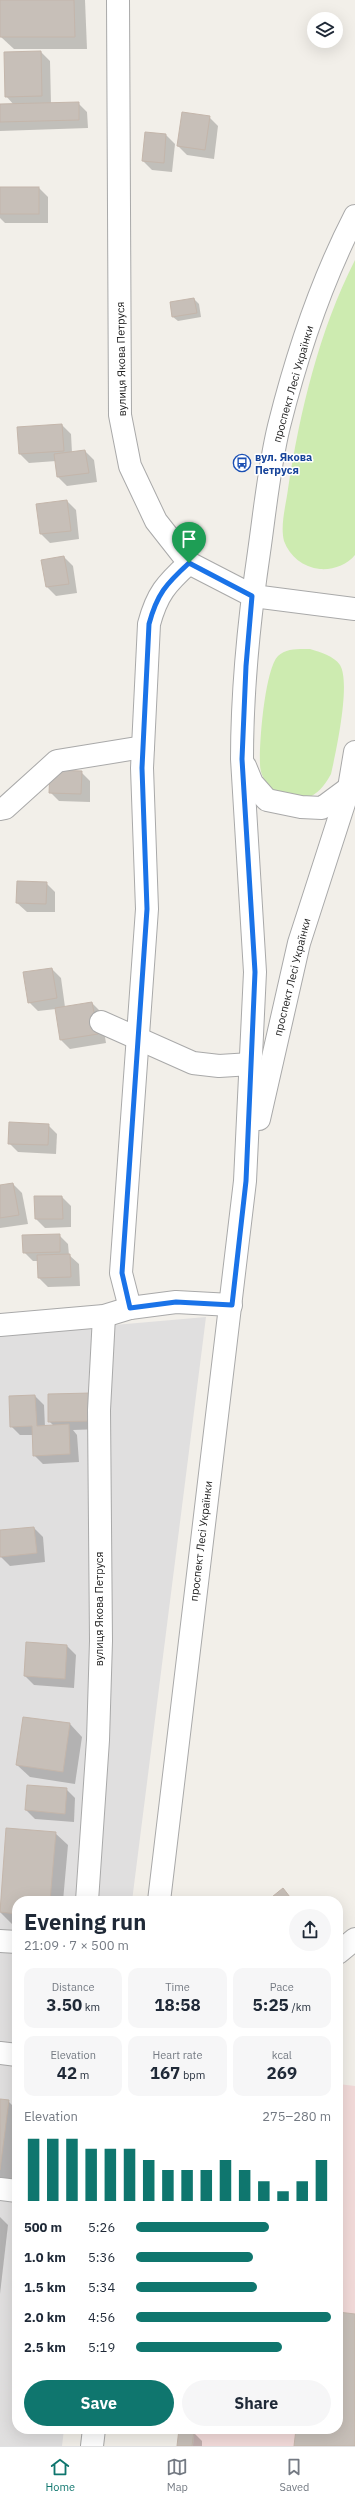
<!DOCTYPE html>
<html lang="en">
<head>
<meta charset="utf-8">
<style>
  :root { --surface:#fff; --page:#f6f6f7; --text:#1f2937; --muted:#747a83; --line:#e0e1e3; --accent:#0f766e }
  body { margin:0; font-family:"IBM Plex Sans",sans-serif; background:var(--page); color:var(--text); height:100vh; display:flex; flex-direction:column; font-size:15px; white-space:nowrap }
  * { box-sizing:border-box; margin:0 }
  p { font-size:13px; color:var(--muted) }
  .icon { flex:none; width:22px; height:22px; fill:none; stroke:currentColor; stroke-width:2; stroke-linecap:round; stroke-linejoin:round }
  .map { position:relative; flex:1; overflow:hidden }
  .details { position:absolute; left:12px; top:1896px; width:331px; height:538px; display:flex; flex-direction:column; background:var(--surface); border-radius:16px; box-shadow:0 4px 16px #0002 }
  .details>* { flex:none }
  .fabs { position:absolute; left:307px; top:12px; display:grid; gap:8px }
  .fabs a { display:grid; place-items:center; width:36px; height:36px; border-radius:50%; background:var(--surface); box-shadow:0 4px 16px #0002; font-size:20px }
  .pin { position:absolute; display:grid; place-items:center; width:34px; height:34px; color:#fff; margin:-41px -17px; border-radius:50% 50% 50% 0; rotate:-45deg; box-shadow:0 0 4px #0007 }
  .pin .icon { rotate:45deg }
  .round { display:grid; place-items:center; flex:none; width:42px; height:42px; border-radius:21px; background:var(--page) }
  .summary { display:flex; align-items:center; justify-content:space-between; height:68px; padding:0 12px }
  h1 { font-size:22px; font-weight:800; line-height:30px }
  .metrics { display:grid; grid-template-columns:repeat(3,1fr); gap:6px; height:68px; padding:4px 12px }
  .metrics div { display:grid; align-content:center; border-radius:10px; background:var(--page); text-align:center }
  .metrics b { font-size:17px; font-weight:800 }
  .metrics small { font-size:11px; font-weight:400 }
  .metrics p { font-size:11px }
  .chart { height:112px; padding:8px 12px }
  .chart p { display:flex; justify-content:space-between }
  .chart svg { width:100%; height:72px; margin-top:4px; stroke:var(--accent); stroke-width:6 }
  .primary-button { display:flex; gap:8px; margin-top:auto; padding:8px 12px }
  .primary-button a { flex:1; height:46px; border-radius:24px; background:var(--accent); color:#fff; font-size:16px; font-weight:800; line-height:46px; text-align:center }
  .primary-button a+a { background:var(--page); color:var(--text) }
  ul { padding:0 12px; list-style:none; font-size:13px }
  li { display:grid; grid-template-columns:64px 48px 1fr; align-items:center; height:30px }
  li i { height:10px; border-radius:5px; background:var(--accent) }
  .menu { display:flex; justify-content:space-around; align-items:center; height:56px; border-top:1px solid var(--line); background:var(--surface); font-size:11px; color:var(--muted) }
  .menu a { display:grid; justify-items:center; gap:2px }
  .menu .on { color:var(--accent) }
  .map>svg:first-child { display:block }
</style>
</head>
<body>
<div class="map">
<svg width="355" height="2446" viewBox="0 0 355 2446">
  <rect width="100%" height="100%" fill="#f2efe9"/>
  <!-- residential -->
  <polygon fill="#e0dfdf" points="206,1317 132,1901 17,1901 17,2429 64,2429 62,2446 0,2446 0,1335"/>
  <!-- commercial -->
  <polygon fill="#f2dad9" points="338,2084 355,2086 355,2446 193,2446 195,2429 338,2429"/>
  <!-- grass -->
  <g fill="#cdebb0">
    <path d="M355 260V555C347 565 333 570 320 569 303 567 290 557 284 541 280 525 286 505 288 489 300 411 319 331 355 260Z"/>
    <path d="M310 649C320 652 334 656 340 665 351 683 336 752 331 774 324 787 318 793 306 799L270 789C265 781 260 774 260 764 259 743 265 669 278 656 286 648 300 649 310 649Z"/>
  </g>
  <!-- shadow -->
  <g fill="#0003">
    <polygon points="1,0 85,0 87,49 14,49 1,37"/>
    <polygon points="41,52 50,61 51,104 78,103 87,112 88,128 0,131 0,105 14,105 6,96"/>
    <polygon points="209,117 218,126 214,159 187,155 178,146"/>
    <polygon points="166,135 175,144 172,172 152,170 143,161"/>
    <polygon points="0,188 39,188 48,197 48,223 5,223 0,218"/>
    <polygon points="194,299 199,304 201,317 178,321 173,317"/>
    <polygon points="62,425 71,434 72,453 85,451 94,460 97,482 67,486 58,477 56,461 29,463 20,454"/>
    <polygon points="67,501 76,510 79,539 50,543 41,534"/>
    <polygon points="64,557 73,566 77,593 56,596 47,587 43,561"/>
    <polygon points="81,772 90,781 90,802 59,801 50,792"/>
    <polygon points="46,883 55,892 55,912 27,912 17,903"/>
    <polygon points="52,969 61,978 65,1007 92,1003 101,1012 106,1043 70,1049 61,1040 56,1009 38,1011 29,1002"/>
    <polygon points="48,1125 57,1134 56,1154 18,1152 9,1143"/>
    <polygon points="13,1184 22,1193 28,1224 0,1228 0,1186"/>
    <polygon points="35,1197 62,1197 71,1206 71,1227 45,1228 36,1219"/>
    <polygon points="59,1235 68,1244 69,1255 79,1264 80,1286 48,1287 39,1278 38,1261 33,1261 24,1252"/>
    <polygon points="49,1395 101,1429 73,1430 77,1435 79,1462 43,1464 34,1455 33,1435 20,1435 11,1426 10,1397 35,1396 44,1405 45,1427 54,1426 49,1421"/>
    <polygon points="34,1528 43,1537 45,1562 10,1566 0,1556 0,1531"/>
    <polygon points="67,1646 76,1655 74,1688 34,1685 25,1676"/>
    <polygon points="24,1718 70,1724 82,1737 75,1784 30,1777 17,1765"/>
    <polygon points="66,1789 75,1798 74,1822 35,1819 26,1810"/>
    <polygon points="7,1829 55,1833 68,1845 63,1901 17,1901 17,1925 12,1924 0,1912"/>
    <polygon points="0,2100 8,2101 17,2110 17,2183 0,2184"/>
    <polygon points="0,2217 8,2225 0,2294"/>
    <polygon points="193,2432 202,2441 202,2446 178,2446"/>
  </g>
  <!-- building -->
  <g fill="#c7bfb8" stroke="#c4b6ab">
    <polygon points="0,0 74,0 75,37 0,37"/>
    <polygon points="41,51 42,96 5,97 4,52"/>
    <polygon points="79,102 79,120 0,122 0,104"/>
    <polygon points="182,112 210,116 205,150 177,146"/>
    <polygon points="145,132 166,134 164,163 142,161"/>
    <rect x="0" y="187" width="39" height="27"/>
    <polygon points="194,298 197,313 172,317 170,302"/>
    <polygon points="62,424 64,451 19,454 17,427"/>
    <polygon points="85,450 89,473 57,477 54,454"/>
    <polygon points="67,500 71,531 40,534 36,504"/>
    <polygon points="64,556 69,584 46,587 41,560"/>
    <polygon points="50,770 82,771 81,794 49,793"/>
    <polygon points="17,881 47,882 46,904 16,903"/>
    <polygon points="52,968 57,998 28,1003 23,972"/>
    <polygon points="92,1002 98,1034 60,1040 55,1008"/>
    <polygon points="9,1122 49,1124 48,1145 8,1144"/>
    <polygon points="13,1183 19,1215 0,1218 0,1185"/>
    <polygon points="34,1196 62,1196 63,1219 35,1219"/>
    <polygon points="60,1234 60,1252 23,1253 22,1235"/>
    <polygon points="70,1254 71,1277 38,1278 37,1255"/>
    <polygon points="92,1393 92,1421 48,1422 48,1394"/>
    <polygon points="35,1395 37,1426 69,1424 70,1454 33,1456 32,1426 10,1427 9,1396"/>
    <polygon points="34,1527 37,1553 0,1557 0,1530"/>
    <polygon points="26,1642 67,1645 65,1679 24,1676"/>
    <polygon points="23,1717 70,1723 63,1772 16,1765"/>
    <polygon points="27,1785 67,1788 65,1814 25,1810"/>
    <polygon points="6,1828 56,1832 50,1901 17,1901 17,1914 0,1912"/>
    <polygon points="283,1888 293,1901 267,1901"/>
    <polygon points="0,2099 9,2100 0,2170"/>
    <polygon points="338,2312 355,2314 355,2446 294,2446 296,2429 338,2429"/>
    <polygon points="179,2429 194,2431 192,2446 177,2446"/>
  </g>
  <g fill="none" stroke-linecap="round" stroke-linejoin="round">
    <defs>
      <g id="minor">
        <polyline points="118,0 120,415 130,466 156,521 189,563 253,596 355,609"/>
        <polyline points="245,766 252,783 267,800 301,807 322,808 349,788"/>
        <polyline points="0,809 5,808 57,761 143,747"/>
        <polyline points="101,1022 193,1063 219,1066 251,1064"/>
        <polyline points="259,1119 299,943 349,788 355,752"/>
        <path d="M130 1308 121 1273 147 909 142 768 149 624C157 594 166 584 189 563"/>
        <polyline points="0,1325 104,1316 130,1308 176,1302 231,1305"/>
        <polyline points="87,1901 98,1740 101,1641 99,1410 104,1316"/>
        <path d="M159 1901 245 1181 255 972 242 759C242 690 249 620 259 552 265 510 269 467 279 426 297 354 321 282 355 216"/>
        <polyline points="0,1941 17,1942"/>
        <polyline points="338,1953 355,1939"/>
        <polyline points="0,2053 17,2055"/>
        <polyline points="0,2189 17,2191"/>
        <polyline points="92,2446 94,2429"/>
      </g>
    </defs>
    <!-- minor casing -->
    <use href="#minor" stroke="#a9a9a9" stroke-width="24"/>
    <!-- minor -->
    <use href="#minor" stroke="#fff" stroke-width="22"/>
  </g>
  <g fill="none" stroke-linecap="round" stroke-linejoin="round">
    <defs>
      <path id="route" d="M189 563 252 596 246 666 242 759 255 972 246 1181 232 1305 176 1302 130 1308 122 1273 147 909 142 768 149 624C157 594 166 584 189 563Z"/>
    </defs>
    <!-- route casing -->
    <use href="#route" stroke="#fff" stroke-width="8"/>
    <!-- route -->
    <use href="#route" stroke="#1a73e8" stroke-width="5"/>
  </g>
  <!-- icons -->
  <defs>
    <symbol id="bus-ring" viewBox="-11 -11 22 22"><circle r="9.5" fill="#fff" stroke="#1a4fb4" stroke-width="1.5"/><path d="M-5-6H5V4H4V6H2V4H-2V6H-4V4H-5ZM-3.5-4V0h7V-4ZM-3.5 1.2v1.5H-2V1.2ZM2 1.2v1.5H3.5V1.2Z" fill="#1a4fb4"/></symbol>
  </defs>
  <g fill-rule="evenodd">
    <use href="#bus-ring" x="232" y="453" width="20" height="20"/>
  </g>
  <g text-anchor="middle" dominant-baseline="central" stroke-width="3" stroke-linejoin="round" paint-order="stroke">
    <!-- street labels -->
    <g font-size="11" fill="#222" stroke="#fff">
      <text transform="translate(121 359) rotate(-91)">вулиця Якова Петруся</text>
      <text transform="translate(293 384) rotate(-74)">проспект Лесі Українки</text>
      <text transform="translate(292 977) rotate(-76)">проспект Лесі Українки</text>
      <text transform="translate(201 1541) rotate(-83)">проспект Лесі Українки</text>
      <text transform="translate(99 1609) rotate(-90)">вулиця Якова Петруся</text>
    </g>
    <!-- transit labels -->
    <g font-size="11" font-weight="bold" fill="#164399" stroke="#fff" text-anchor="start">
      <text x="255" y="457">вул. Якова<tspan x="255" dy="13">Петруся</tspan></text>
    </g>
  </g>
</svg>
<div class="fabs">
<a><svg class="icon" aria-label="layers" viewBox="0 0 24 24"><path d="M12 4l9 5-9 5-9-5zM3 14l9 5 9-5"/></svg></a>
</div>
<div class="pin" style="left:189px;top:563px;background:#1e9e55"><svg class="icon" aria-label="arrive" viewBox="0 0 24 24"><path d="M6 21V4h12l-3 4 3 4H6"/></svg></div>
<section class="details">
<div class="summary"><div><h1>Evening run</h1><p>21:09 · 7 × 500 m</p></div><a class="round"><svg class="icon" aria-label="share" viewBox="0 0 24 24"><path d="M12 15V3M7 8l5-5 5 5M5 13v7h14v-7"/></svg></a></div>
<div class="metrics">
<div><p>Distance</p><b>3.50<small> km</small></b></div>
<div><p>Time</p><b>18:58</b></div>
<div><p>Pace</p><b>5:25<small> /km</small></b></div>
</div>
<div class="metrics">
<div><p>Elevation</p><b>42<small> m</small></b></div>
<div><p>Heart rate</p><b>167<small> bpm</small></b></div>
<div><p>kcal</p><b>269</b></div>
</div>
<div class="chart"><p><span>Elevation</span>275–280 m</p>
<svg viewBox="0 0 160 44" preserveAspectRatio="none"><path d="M5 44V6M15 44V6M25 44V6M35 44V12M45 44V12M55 44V12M65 44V19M75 44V25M85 44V25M95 44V25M105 44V19M115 44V25M125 44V32M135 44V38M145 44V32M155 44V19"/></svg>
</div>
<ul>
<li><b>500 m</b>5:26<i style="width:68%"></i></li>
<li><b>1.0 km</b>5:36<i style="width:60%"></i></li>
<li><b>1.5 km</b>5:34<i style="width:62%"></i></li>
<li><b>2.0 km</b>4:56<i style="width:100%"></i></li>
<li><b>2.5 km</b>5:19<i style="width:75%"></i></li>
</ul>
<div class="primary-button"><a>Save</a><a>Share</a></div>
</section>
</div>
<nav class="menu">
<a class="on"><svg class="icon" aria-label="home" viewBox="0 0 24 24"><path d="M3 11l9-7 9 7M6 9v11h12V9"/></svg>Home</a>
<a><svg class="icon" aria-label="map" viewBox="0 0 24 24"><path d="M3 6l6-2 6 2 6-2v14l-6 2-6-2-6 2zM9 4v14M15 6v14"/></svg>Map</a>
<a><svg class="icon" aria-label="saved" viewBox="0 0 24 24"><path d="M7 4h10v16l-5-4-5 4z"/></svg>Saved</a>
</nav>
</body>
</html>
